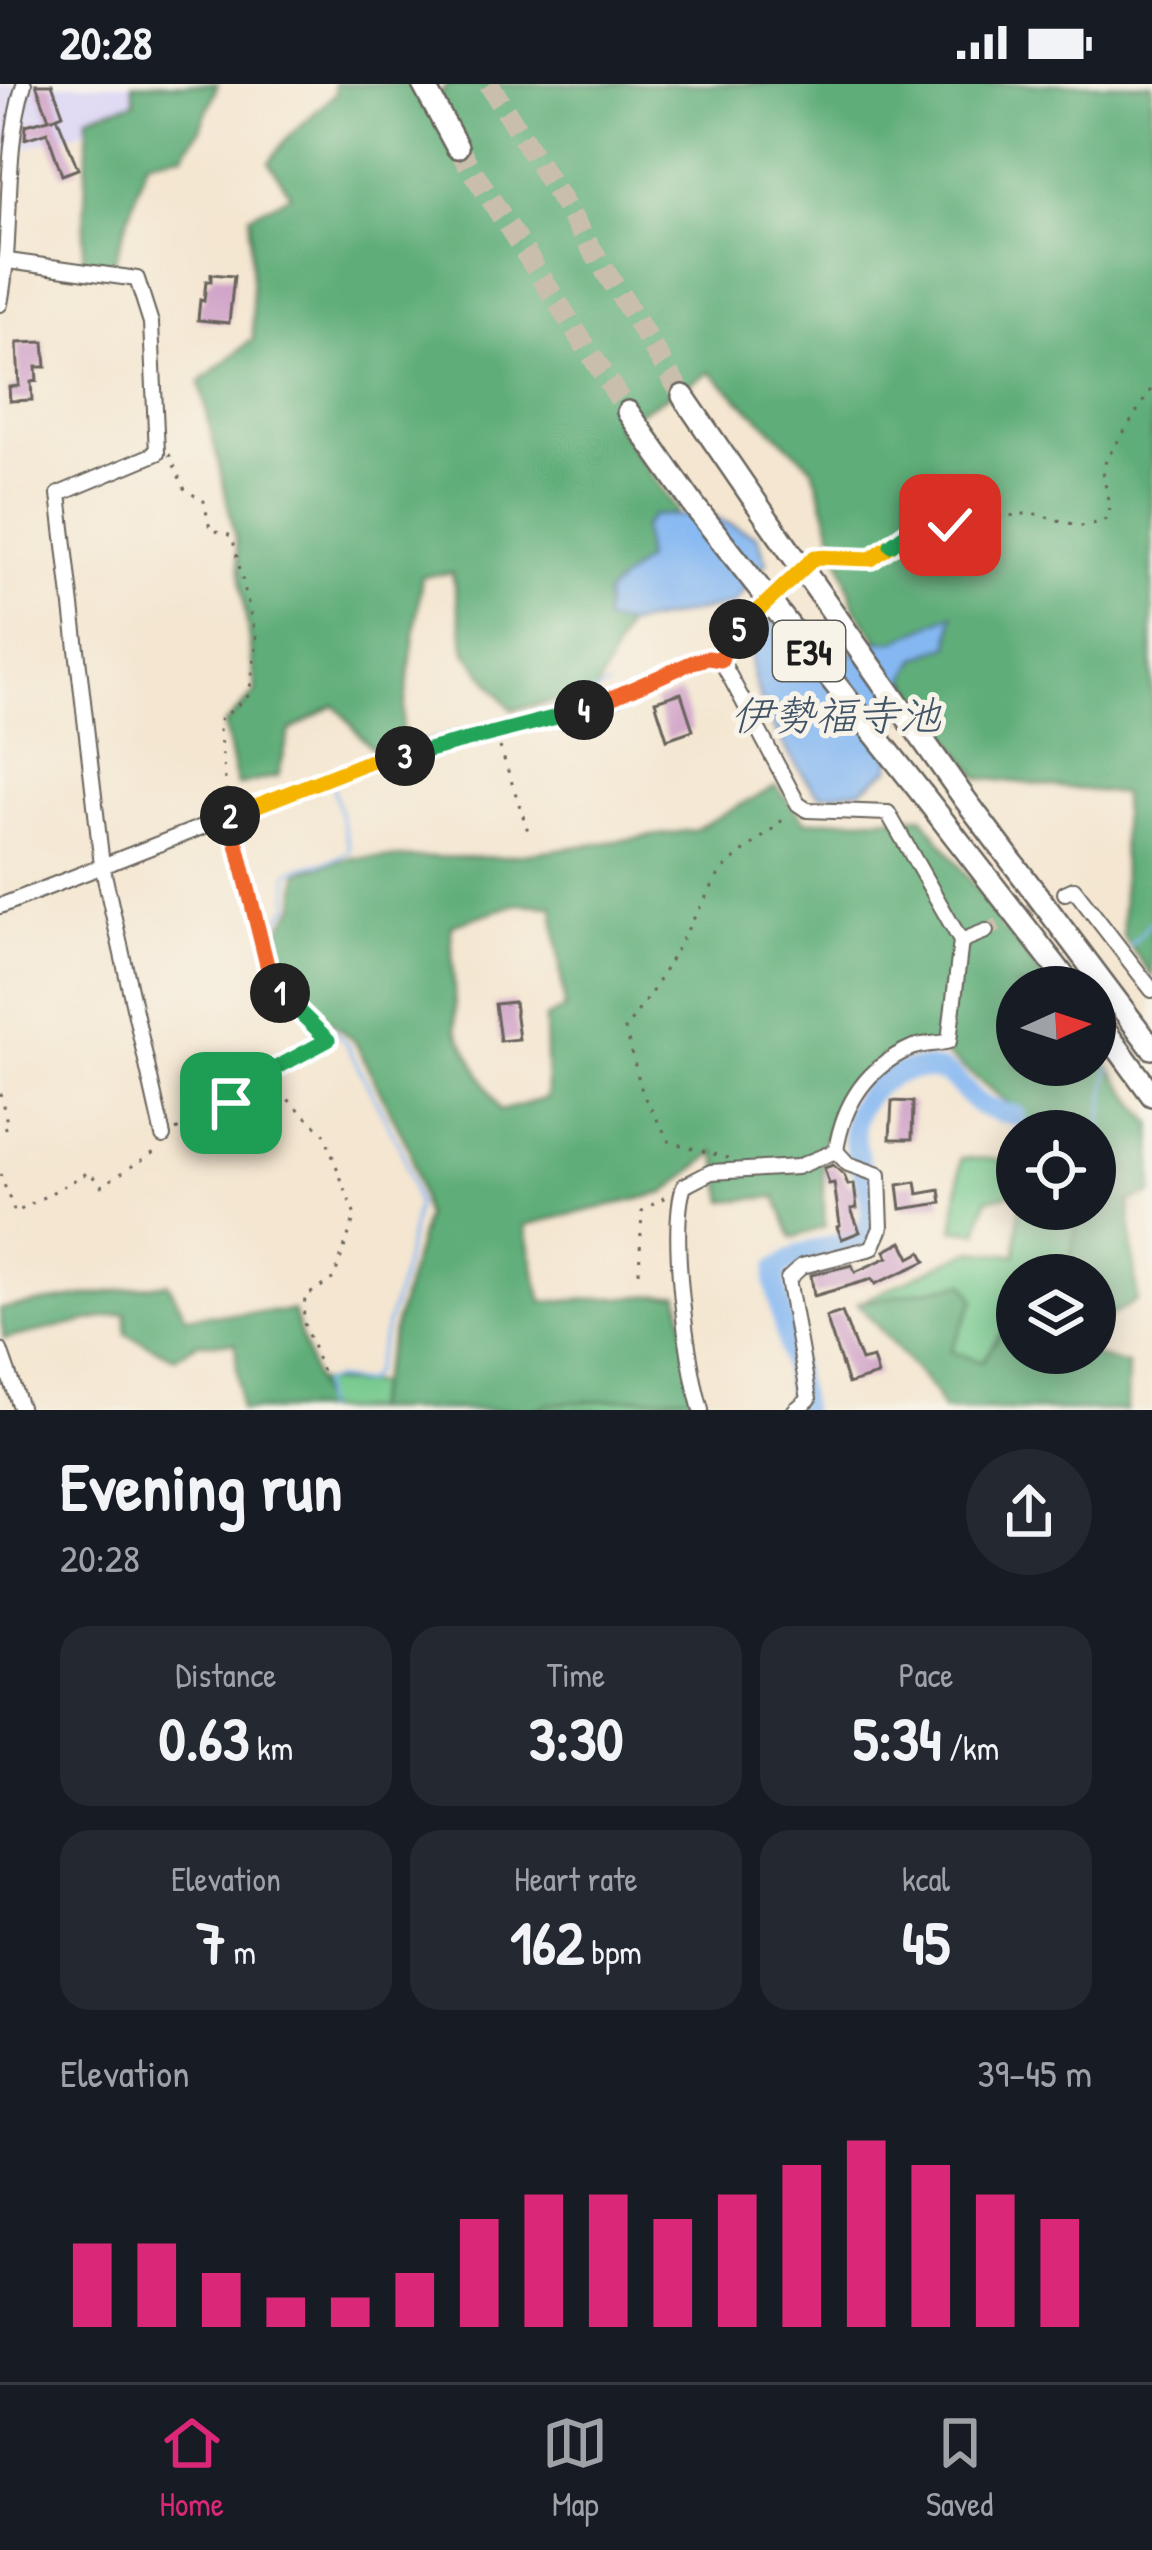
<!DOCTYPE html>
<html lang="en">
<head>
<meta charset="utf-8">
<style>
  :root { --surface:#171b24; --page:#242831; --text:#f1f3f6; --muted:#9ea1a6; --line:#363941; --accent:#db2777 }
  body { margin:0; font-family:"Patrick Hand","Klee One",sans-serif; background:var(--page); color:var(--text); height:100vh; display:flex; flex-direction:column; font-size:45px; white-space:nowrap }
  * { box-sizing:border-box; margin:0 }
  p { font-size:39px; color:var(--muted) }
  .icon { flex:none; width:66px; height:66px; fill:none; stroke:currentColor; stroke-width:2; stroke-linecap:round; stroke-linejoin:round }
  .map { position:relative; height:1326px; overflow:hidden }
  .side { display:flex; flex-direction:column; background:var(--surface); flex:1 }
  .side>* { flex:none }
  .needle { width:78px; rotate:87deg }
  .buttons { position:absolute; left:996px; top:882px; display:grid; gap:24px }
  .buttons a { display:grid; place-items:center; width:120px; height:120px; border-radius:50%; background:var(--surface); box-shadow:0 6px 30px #0003; font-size:60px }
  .pin { position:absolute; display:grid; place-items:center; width:102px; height:102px; color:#fff; margin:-51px; border-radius:24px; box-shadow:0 6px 18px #0006 }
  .km { position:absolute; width:60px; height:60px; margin:-30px; border-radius:50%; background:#222; color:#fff; font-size:33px; line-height:60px; text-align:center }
  .round { display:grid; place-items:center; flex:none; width:126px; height:126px; border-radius:63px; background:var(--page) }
  .overview { display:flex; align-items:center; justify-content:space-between; height:204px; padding:0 60px }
  h1 { font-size:66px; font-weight:700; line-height:90px }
  .stats { display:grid; grid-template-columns:repeat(3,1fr); gap:18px; height:204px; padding:12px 60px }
  .stats div { display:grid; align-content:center; border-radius:30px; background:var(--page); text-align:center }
  .stats b { font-size:60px; font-weight:700 }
  .stats small { font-size:33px; font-weight:400 }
  .stats p { font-size:33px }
  .chart { height:336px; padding:24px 60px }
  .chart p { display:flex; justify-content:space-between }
  .chart svg { width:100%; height:216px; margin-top:12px; stroke:var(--accent); stroke-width:6 }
  .status { display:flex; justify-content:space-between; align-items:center; height:84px; padding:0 60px; background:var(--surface); direction:ltr }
  .status svg { height:33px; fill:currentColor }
  .tabs { display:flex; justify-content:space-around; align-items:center; height:168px; border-top:3px solid var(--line); background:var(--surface); font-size:33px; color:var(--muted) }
  .tabs a { display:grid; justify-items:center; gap:6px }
  .tabs .current { color:var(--accent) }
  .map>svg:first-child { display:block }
</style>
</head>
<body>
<div class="status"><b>20:28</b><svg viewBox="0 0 49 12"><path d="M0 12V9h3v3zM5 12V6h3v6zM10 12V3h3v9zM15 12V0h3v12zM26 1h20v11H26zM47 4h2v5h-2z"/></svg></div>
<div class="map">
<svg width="1152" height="1326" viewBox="0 0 1152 1326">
  <rect width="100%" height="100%" fill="#f7f3e8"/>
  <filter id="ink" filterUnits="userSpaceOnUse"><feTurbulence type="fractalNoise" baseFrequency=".00833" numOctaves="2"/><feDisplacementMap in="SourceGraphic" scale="24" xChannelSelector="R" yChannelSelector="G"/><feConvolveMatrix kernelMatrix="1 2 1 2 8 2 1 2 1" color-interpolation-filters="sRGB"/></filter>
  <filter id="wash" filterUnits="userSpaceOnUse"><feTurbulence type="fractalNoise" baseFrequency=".004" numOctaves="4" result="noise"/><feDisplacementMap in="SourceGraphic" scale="48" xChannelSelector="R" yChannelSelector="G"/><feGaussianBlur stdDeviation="2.7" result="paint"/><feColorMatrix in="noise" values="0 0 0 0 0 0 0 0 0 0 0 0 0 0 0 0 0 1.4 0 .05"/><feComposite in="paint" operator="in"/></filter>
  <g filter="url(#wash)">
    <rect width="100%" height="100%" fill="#f4e6d0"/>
    <!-- built -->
    <polygon fill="#dcd6f6" points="0,0 132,0 135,18 88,32 88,46 5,70 0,66"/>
    <!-- green -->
    <g fill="#74c98d" stroke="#487254" stroke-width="3">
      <polygon points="961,1074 1017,1076 1017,1108 987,1115 978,1148 954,1145"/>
      <polygon points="1019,1125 1079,1125 1068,1191 1017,1191 1017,1225 982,1278 949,1267 975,1215 965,1199 857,1219 971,1167 1016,1171"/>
      <polygon points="315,1298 378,1300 371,1326 324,1326"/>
      <polygon points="694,1311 686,1326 535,1326 548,1320"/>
    </g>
    <!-- forest -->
    <g fill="#5fad78" stroke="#3e644a" stroke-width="3" fill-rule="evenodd">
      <polygon points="132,0 218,0 200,45 183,70 147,76 113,181 83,178 88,32 135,18"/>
      <polygon points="334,0 411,0 424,25 449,0 1152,0 1152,893 1123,852 1122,710 979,694 855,524 813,384 710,288 616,341 677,426 596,609 512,626 466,568 452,489 422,492 400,657 371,664 335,621 290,647 278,692 237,702 224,641 256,608 235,452 200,298 253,255 250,131 291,111 269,78 287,54 335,10"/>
      <path d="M776 702 805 737 922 732 1050 903H1017V981H1095V964L1152 1040V1110L1129 1118 1137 1216 1095 1242V1191H1068L1079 1125H1095V1047H1023V1031L944 969 887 971 845 1008 822 1062 825 1143 792 1154 776 1113 725 1117 716 1068 665 1109 525 1141 542 1218 679 1210 694 1311 548 1320 535 1326H371L425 1133 409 1064 355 958 285 900 270 858 296 821 298 788 350 774 502 773 694 746ZM517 820 553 822 565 925 545 935 547 1014 500 1027 456 945 451 841Z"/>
      <polygon points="168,1199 186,1232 293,1227 324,1326 240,1326 235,1259 197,1259 175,1274 126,1250 126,1229 4,1255 0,1225"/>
      <polygon points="965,1199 975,1215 950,1267 982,1278 1017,1225 1017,1269 1086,1269 1128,1281 1127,1326 942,1326 935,1309 857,1219"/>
    </g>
    <!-- water -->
    <g fill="#85b8f2" stroke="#506a87" stroke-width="3">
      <polygon points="653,431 711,432 757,452 767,478 733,520 631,541 604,538 606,510 645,475 643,443"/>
      <path d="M953 530 950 561 917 574 906 594 913 610 894 646 890 684 862 705 820 711C793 682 739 599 754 557 757 547 765 543 773 537L818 567 847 571 874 557H896Z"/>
    </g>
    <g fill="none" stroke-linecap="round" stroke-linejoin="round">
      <!-- stream -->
      <g stroke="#85b8f2" stroke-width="3">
        <polyline points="374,670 563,623 608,603"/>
        <polyline points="1130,862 1152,837"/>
        <polyline points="1016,1032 1031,1047"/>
        <polyline points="1095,1049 1102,1035 1109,984"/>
        <path d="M322 1326 321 1299 334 1295 364 1299 372 1290 400 1198 417 1121 402 1067 346 959 284 902 265 853 290 821 288 789C307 777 335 782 350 766L332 700"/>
      </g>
      <!-- river -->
      <path stroke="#85b8f2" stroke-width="21" d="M801 1326 775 1197 777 1185 802 1170 864 1154C893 1101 817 1049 879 1000 895 987 917 982 939 987 958 991 965 1012 981 1021 991 1027 1005 1029 1016 1032"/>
    </g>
    <g id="blocks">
      <!-- building -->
      <g fill="#ce9dc6">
        <polygon points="36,0 52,0 63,30 51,35 57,33 78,85 62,91 47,48 25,55 26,41 49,35"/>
        <polygon points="211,190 234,192 229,239 198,236 200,216 204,217 206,197 211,197"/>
        <polygon points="44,258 46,283 36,283 37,297 31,298 32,316 10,317 9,303 19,302 17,259"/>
        <polygon points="681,609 693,646 667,655 655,617"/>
        <polygon points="514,918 519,955 500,957 495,920"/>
        <polygon points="892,1017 913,1018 912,1055 890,1055"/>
        <polygon points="833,1081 844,1091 848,1101 854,1100 857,1124 851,1125 860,1148 842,1155 837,1143 840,1141 834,1099 829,1100 824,1084"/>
        <polygon points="916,1098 918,1110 940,1106 942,1119 901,1125 898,1101"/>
        <polygon points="902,1158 910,1174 921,1168 926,1177 875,1200 872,1195 814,1212 811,1191 852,1181 855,1188 888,1173 885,1167"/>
        <polygon points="842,1228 861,1277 873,1274 878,1291 848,1300 826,1233"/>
      </g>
    </g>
  </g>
  <g filter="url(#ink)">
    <use href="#blocks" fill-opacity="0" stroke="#68635b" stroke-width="3"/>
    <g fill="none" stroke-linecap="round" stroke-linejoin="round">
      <!-- minor-tunnel -->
      <polyline stroke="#c9beac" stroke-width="14" stroke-dasharray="14 7" stroke-linecap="butt" points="986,847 1065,809"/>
      <!-- highway-tunnel -->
      <g stroke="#c9beac" stroke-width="21" stroke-dasharray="21 10" stroke-linecap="butt">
        <polyline points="489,0 683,312"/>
        <polyline points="457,63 628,328"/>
      </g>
      <defs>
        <g id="minor">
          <polyline points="8,177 137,195 151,239 157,369 59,410 102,781 163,1052"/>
          <path d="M0 220C14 147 2 71 24 0"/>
          <path d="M815 473 727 556 721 576 798 720 807 726 888 729 961 857 949 957C937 961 922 959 911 964 866 984 843 1021 836 1067"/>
          <polyline points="1065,809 1074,805 1152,906"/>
          <polyline points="0,822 368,678 413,671 602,621 693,578 708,574 721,576"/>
          <polyline points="961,857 986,847"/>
          <polyline points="0,1266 21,1326"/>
          <path d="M701 1326C687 1280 669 1145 684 1102L711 1088 797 1083 836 1067"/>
          <polyline points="795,1326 809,1315 788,1195 802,1182 872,1164 881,1144 879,1091 848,1080 836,1067"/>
        </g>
        <g id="highway">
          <polyline points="423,0 457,63"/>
          <polyline points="683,312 768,436"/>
          <polyline points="628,328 695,423"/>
          <polyline points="923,711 1072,903"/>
          <polyline points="964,714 1152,964"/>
          <polyline points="1095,933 1152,1011"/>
        </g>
      </defs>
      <!-- minor casing -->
      <use href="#minor" stroke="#68635b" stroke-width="18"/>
      <!-- highway casing -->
      <use href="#highway" stroke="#68635b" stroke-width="26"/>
      <!-- path -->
      <g stroke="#68635b" stroke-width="3" stroke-dasharray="3 9" stroke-linecap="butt">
        <polyline points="169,370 185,406 204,417 210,445 232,452 257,557 249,611 218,638 228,720"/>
        <polyline points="829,473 871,475 910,447 923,443 1032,429 1080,442 1103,438 1110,428 1103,388 1106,376 1152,304"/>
        <polyline points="500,663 529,750"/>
        <polyline points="234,747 272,901 328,956 262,991 324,1049 355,1132 334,1194 305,1213 303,1237 323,1290"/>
        <polyline points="0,1009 8,1042 0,1046"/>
        <polyline points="176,1046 231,1019 237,1005 261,992"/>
        <path d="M728 1074 670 1058 643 1011 625 945 653 906 718 792C738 767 767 754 788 730"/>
        <polyline points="0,1090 15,1129 89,1088 101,1102 159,1065"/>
        <polyline points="639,1188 642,1127 667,1112"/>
      </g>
      <!-- minor -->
      <use href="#minor" stroke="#fff" stroke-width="14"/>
      <!-- highway -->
      <use href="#highway" stroke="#fff" stroke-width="21"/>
      <defs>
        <g id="highway-bridge">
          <polyline points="695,423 923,711"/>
          <polyline points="768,436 964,714"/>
        </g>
      </defs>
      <!-- highway-bridge casing -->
      <use href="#highway-bridge" stroke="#68635b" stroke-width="26" stroke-linecap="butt"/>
      <!-- highway-bridge -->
      <use href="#highway-bridge" stroke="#fff" stroke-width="21"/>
    </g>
  </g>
  <g fill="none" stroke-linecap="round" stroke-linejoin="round" filter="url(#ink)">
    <defs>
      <polyline id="split-1" points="231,1019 237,1005 328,956 280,909"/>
      <polyline id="split-2" points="230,732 272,901 280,909"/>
      <polyline id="split-3" points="230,732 368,678 405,672"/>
      <polyline id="split-4" points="405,672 584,626"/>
      <polyline id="split-5" points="584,626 693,578 708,574 721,576 727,556 739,545"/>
      <polyline id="split-6" points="739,545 815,473 871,475 891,461"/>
      <polyline id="split-7" points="891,461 910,447 950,441"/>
    </defs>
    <!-- split-1 casing -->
    <use href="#split-1" stroke="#fff" stroke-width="24"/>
    <!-- split-2 casing -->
    <use href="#split-2" stroke="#fff" stroke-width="24"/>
    <!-- split-3 casing -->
    <use href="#split-3" stroke="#fff" stroke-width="24"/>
    <!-- split-4 casing -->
    <use href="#split-4" stroke="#fff" stroke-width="24"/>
    <!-- split-5 casing -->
    <use href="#split-5" stroke="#fff" stroke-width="24"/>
    <!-- split-6 casing -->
    <use href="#split-6" stroke="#fff" stroke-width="24"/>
    <!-- split-7 casing -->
    <use href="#split-7" stroke="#fff" stroke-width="24"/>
    <!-- split-1 -->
    <use href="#split-1" stroke="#22a559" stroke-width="15"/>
    <!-- split-2 -->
    <use href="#split-2" stroke="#f0652b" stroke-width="15"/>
    <!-- split-3 -->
    <use href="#split-3" stroke="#f5b400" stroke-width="15"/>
    <!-- split-4 -->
    <use href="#split-4" stroke="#22a559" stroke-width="15"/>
    <!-- split-5 -->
    <use href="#split-5" stroke="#f0652b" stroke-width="15"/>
    <!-- split-6 -->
    <use href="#split-6" stroke="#f5b400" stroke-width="15"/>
    <!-- split-7 -->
    <use href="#split-7" stroke="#22a559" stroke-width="15"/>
  </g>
  <g text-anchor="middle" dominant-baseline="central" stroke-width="10" stroke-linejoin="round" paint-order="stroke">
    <!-- shield labels -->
    <rect fill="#f7f3e8" stroke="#5e5c59" stroke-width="3" x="773" y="537" width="72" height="60" rx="9"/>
    <g font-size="36" font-weight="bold" fill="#1c1c1c">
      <text x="809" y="567">E34</text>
    </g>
    <!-- water labels -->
    <g font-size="42" font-style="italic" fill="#415367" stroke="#f7f3e8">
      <text x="836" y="630">伊勢福寺池</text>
    </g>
  </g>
</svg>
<div class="buttons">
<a><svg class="needle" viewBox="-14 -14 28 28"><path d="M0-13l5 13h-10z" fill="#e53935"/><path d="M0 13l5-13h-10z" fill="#9ea1a6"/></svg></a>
<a><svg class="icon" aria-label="locate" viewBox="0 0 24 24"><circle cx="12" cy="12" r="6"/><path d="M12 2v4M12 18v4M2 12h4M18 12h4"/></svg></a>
<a><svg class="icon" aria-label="layers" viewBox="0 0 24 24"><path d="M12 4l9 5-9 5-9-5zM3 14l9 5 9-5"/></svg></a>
</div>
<div class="pin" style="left:231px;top:1019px;background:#1e9e55"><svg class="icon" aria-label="arrive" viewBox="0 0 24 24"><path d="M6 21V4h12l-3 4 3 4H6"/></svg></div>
<div class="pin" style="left:950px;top:441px;background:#d93025"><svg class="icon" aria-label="check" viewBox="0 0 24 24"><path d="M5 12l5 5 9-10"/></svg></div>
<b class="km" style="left:280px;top:909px">1</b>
<b class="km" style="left:230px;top:732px">2</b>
<b class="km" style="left:405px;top:672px">3</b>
<b class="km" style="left:584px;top:626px">4</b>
<b class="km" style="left:739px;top:545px">5</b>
</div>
<section class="side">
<div class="overview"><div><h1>Evening run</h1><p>20:28</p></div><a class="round"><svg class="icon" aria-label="share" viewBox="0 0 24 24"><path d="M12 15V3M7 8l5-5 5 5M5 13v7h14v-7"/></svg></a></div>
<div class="stats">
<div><p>Distance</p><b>0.63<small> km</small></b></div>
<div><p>Time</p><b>3:30</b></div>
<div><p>Pace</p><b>5:34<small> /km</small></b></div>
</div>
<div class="stats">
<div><p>Elevation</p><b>7<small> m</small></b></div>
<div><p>Heart rate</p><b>162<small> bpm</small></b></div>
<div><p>kcal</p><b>45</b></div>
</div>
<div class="chart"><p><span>Elevation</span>39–45 m</p>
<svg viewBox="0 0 160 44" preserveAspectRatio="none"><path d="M5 44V27M15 44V27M25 44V33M35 44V38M45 44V38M55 44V33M65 44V22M75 44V17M85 44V17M95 44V22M105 44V17M115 44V11M125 44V6M135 44V11M145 44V17M155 44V22"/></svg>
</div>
</section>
<nav class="tabs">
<a class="current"><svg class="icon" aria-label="home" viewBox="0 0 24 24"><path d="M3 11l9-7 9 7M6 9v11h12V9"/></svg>Home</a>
<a><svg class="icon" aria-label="map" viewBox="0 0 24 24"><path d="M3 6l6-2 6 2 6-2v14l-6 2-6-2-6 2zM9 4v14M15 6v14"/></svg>Map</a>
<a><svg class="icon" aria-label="saved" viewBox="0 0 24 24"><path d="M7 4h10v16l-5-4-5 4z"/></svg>Saved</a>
</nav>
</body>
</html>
